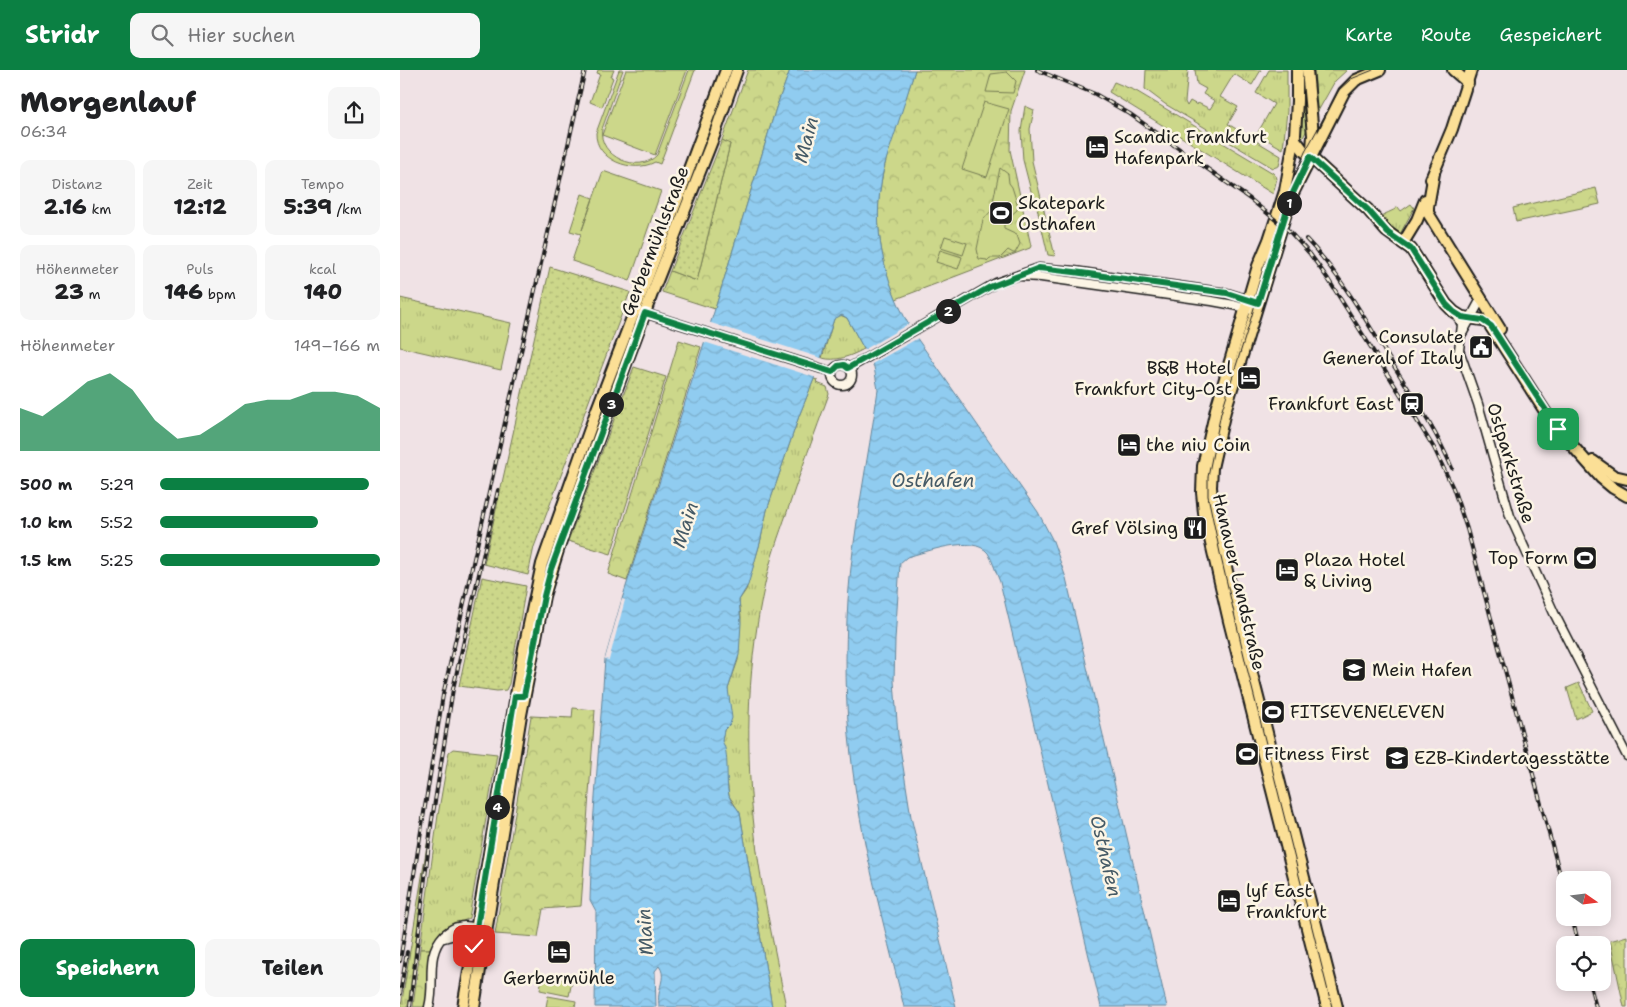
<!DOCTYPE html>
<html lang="de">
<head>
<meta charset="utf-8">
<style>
  :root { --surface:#fff; --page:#f6f6f6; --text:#202124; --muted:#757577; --accent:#0b8043 }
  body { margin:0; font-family:"Shantell Sans",sans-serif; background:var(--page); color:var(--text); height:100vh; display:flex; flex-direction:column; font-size:19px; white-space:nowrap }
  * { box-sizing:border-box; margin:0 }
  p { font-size:16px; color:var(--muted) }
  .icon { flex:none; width:28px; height:28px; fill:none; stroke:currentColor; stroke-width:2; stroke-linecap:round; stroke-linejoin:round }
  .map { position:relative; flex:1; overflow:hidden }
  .drawer { display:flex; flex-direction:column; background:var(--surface); width:400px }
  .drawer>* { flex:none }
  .needle { width:32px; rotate:104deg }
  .controls { position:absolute; left:1156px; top:801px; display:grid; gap:10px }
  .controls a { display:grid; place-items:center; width:55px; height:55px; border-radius:10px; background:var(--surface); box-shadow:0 2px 12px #0003; font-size:25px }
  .pin { position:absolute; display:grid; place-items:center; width:42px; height:42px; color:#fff; margin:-21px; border-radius:10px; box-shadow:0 2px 8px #0006 }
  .km { position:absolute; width:25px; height:25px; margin:-12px; border-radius:50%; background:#222; color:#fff; font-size:14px; line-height:25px; text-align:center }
  .round { display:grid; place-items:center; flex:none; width:52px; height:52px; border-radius:10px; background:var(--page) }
  .headline { display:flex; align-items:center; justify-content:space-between; height:85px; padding:0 20px }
  h1 { font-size:28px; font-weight:800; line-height:38px }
  .figures { display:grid; grid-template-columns:repeat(3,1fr); gap:8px; height:85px; padding:5px 20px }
  .figures div { display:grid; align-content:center; border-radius:10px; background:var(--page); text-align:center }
  .figures b { font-size:21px; font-weight:800 }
  .figures small { font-size:14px; font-weight:400 }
  .figures p { font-size:14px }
  .chart { height:140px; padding:10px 20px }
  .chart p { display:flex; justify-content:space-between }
  .chart svg { width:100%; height:90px; margin-top:5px; fill:var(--accent); opacity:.7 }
  .cta { display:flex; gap:10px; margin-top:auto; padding:10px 20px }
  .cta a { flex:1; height:58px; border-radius:10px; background:var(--accent); color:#fff; font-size:20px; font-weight:800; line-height:58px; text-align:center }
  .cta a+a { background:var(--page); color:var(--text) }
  ul { padding:0 20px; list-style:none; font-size:16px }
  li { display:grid; grid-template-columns:80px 60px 1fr; align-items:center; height:38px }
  li i { height:12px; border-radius:6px; background:var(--accent) }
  header { display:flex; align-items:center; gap:30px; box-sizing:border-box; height:70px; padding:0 25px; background:var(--accent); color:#fff }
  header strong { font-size:24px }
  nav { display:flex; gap:28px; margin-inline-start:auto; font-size:18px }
  .search { width:350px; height:45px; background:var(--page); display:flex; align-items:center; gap:12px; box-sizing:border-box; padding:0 18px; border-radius:10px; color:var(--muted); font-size:19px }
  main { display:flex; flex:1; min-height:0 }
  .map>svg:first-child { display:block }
</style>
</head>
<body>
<header>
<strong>Stridr</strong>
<div class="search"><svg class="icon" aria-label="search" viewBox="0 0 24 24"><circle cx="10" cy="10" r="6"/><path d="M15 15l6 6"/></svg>Hier suchen</div>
<nav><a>Karte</a><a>Route</a><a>Gespeichert</a></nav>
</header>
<main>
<section class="drawer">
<div class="headline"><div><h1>Morgenlauf</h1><p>06:34</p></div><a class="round"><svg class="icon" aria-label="share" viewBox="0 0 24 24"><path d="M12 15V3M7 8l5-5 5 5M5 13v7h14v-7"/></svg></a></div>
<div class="figures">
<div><p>Distanz</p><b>2.16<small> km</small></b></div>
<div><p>Zeit</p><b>12:12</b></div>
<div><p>Tempo</p><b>5:39<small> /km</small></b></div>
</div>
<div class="figures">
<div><p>Höhenmeter</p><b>23<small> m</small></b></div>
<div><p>Puls</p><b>146<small> bpm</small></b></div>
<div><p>kcal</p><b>140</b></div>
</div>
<div class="chart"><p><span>Höhenmeter</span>149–166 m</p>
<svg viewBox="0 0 160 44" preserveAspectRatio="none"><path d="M0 44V23L10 27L20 19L30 10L40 6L50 14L60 29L70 38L80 36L90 29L100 21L110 19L120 19L130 15L140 15L150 17L160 23V44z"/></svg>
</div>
<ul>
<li><b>500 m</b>5:29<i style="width:95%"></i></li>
<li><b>1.0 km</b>5:52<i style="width:72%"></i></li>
<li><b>1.5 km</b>5:25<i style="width:100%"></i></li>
</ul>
<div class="cta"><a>Speichern</a><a>Teilen</a></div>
</section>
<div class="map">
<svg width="1227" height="937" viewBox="0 0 1227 937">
  <defs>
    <pattern id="grass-tufts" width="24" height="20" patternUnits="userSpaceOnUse" patternTransform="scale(1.25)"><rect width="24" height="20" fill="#ccd78a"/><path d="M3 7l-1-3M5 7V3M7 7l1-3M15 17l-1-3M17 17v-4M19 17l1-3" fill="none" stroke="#afb876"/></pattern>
    <pattern id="forest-crowns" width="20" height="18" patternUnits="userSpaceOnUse" patternTransform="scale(1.25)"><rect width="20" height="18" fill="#ccd78a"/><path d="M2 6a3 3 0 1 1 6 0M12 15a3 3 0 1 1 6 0" fill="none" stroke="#afb876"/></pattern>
    <pattern id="garden-dots" width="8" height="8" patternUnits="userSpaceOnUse" patternTransform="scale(1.25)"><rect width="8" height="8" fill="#ccd78a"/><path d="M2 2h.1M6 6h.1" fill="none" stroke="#afb876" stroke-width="1.8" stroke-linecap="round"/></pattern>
    <pattern id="water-waves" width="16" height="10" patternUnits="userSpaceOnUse" patternTransform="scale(1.25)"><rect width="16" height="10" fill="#90ccf0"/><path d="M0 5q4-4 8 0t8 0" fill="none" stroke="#7cafcd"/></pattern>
  </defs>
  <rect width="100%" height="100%" fill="#f0e2e5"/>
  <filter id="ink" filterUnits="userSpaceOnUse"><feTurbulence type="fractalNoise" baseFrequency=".02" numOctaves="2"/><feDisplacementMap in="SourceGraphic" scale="10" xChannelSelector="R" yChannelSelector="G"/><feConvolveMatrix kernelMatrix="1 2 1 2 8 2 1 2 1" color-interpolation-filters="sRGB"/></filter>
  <g filter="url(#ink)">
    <!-- grass -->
    <g fill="url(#grass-tufts)" stroke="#747a53">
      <polygon points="746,0 788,0 785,32 787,36 790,31 797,35 798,33 810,39 815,31 803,24 806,19 797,14 795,0 861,0 852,15 834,4 820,27 838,37 828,54 881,86 879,96 873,98 765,34 745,19"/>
      <polygon points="869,0 887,0 887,41 883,79 857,64 874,34 856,23"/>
      <polygon points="714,12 736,21 873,103 877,108 873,124 709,22"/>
      <polygon points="903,30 906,37 909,56 901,71"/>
      <polygon points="625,36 634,40 630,59 632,91 655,186 648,185 636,133 631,121 623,90 621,61"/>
      <path d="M1011 134 1014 138 999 166 977 148C985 143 992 142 998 137L1001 141Z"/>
      <polygon points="674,206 739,216 762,217 833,228 833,230 764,219 752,219 674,208"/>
      <polygon points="0,228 111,253 101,300 0,277"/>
      <path d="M440 245 447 248 464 279C451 286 436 292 422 288L434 249Z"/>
      <path d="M414 309 418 310 417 313 427 317 429 324C415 363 400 402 387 442 379 465 370 489 365 514 348 590 345 670 353 747 359 811 374 874 386 937H372L340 743 329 726 322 671 324 660 330 654 328 619 338 590 341 547 339 530 346 520 360 473 367 440 399 346Z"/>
      <path d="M53 679 97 684 69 848C51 858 40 858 30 879H20L38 745 49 682Z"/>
      <polygon points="28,769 8,937 1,937"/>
    </g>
    <!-- forest -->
    <g fill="url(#forest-crowns)" stroke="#747a53">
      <polygon points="348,0 390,0 376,38 315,239 262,222 270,201 297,211 330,74 322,70"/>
      <path d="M515 0H625L611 41 610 80 631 176 630 178 496 229C481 193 474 152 481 113 487 77 504 35 515 0Z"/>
      <polygon points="914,0 947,0 935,11 917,43"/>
      <polygon points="1196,118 1200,134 1116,152 1113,138"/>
      <polygon points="279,270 301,277 227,511 208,504"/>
      <polygon points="173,638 195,640 181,836 143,839 138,867 95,864 131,646 172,648"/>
      <polygon points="1227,866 1227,937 1224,937 1210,871"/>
      <path d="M20 879H30C25 898 32 919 24 937H13Z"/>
    </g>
    <!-- garden -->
    <g fill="url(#garden-dots)" stroke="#747a53">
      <polygon points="322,70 330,74 297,211 270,201"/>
      <polygon points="150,197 230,222 134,477 128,505 84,494"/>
      <polygon points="234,297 266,307 211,484 168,471"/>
      <polygon points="82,507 126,516 109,614 106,620 97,621 59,616"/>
      <polygon points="1179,613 1192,641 1176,649 1167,618"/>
    </g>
    <!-- pitch -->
    <g fill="#ccd78a" stroke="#747a53">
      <polygon points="198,0 214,0 211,7 213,8 202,37 190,32 200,4 197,3"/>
      <path d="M219 0H223L202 59C197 86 239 105 257 85L289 0H295L260 94 255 92C233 104 195 90 196 63Z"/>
      <polygon points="226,0 287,0 255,85 202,65"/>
      <polygon points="607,2 616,11 613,23 586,22 591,4"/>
      <polygon points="584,32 609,39 587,107 562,99"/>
      <polygon points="600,98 608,104 609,113 612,117 618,136 617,140 610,146 612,150 610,154 604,150 604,159 617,165 620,174 615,183 613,183 608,180 600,188 590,188 587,191 587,190 579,189 577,179 583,150 591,141"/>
      <polygon points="203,101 261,121 230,211 172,191 181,164 170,161 182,124 193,128 182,160"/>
      <polygon points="545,166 567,173 563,185 541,178"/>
      <polygon points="540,180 562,187 558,199 536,192"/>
      <polygon points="142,906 172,911 169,926 140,920"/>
      <polygon points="148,926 176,931 175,937 146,937"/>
    </g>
    <!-- water -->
    <path fill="url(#water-waves)" stroke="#62869b" d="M390 0H515C508 22 501 44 494 66 489 81 483 97 481 114 472 166 487 219 514 264L638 442 653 471 666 508 767 937H701L600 512C596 503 593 491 588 483 573 464 526 482 507 487L500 493 495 570 494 611 498 665 511 747 556 937H504C484 854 460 770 451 685 445 634 445 581 448 530 453 460 468 390 478 320L474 297 447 248 442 245 434 249 414 309 399 346 367 440 360 473 348 515 339 530 341 553 339 585 328 619 332 648 330 654 324 660 322 671C330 682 325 711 329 726 331 733 337 737 340 743L372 937H259C259 933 258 928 259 924 260 914 266 905 259 896L255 901 256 937H195L196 841 190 830 192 769 205 589 222 529 315 239 376 38Z"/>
    <!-- pier -->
    <g fill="#f0e2e5">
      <polygon points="308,252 424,289 417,308 301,271"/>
      <polygon points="510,253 520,267 470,295 462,281"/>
      <polygon points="222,529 225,530 209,590 205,589"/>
    </g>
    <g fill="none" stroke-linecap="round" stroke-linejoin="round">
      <defs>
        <g id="minor">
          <polyline points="620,206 641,207 812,231 834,235 855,241"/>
          <polyline points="241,242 432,302"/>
          <polyline points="1057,245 1062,255 1059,280 1078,334 1110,446 1154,543 1227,686"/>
          <polyline points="1063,262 1081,229"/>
          <circle cx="442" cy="305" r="10"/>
          <polyline points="449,298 596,213 639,198 674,201 827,223 858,233"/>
          <path d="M44 868C56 863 66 865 79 868"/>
          <path d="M29 937C36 912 24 886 44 865 48 862 52 858 58 857 65 855 74 856 80 861"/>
        </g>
        <g id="major">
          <polyline points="897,0 897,31 895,65 885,121 869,170 858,196 816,339 803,396 802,422 804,443 829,551 927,937"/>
          <polyline points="907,0 913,65 912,79"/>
          <polyline points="1053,0 1068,13"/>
          <polyline points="894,68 904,81 968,140 986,161 1011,179 1046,234 1054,242 1062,247 1083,250 1089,254 1146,343 1162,364 1201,408 1213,418 1227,426"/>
          <polyline points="1034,103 1028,137 1028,143 1100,259"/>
          <polyline points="1031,109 1052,59 1071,0"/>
          <polyline points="1003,173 1017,150 1025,130"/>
          <polyline points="1193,391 1214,406 1227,409"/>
          <polyline points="63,937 124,578 142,494 197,339 283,115 326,0"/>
          <polyline points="74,937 121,645 144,526 163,464 253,221 314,66 337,0"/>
          <polyline points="937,937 840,557 813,441 811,417 812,398 825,341 891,127 944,22 956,10 980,0"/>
        </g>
      </defs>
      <!-- minor casing -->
      <use href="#minor" stroke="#1c1c1c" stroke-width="11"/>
      <!-- major casing -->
      <use href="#major" stroke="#1c1c1c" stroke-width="14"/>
      <!-- minor -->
      <use href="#minor" stroke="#fcf5e5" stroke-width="8"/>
      <!-- major -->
      <use href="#major" stroke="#fbdf96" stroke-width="10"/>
      <!-- tram -->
      <polyline stroke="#1c1c1c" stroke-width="1" points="932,937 845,590 820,483 808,426 808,407 821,343 849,255 882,143 897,101 905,82 939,20 951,9 973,0"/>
      <defs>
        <g id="rail">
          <polyline points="637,0 695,24 730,44 850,129 889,161 910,184 928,209 1034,378 1053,418 1067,459 1165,823"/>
          <path d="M906 169C939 203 963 245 987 285 1010 322 1035 358 1052 398"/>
          <polyline points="1172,848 1179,875"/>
          <polyline points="0,891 43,625 185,0"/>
          <polyline points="1189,912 1196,937"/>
          <polyline points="0,924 7,882"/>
          <polyline points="10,937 31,756 53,619 98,420"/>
        </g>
      </defs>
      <!-- rail casing -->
      <use href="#rail" stroke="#1c1c1c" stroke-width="4"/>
      <!-- rail -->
      <use href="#rail" stroke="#fcf5e5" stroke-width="2" stroke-dasharray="5.5" stroke-linecap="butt"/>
    </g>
  </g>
  <g fill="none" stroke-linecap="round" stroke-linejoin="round" filter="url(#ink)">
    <defs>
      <polyline id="route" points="74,876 115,626 124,626 144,526 151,499 245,243 432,302 438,296 444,295 448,298 590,217 639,198 674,202 827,223 858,233 891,127 910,87 968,140 988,163 1011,179 1046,234 1054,242 1062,247 1082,250 1091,256 1158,359"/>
    </defs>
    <!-- route casing -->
    <use href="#route" stroke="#fff" stroke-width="10"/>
    <!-- route -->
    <use href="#route" stroke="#0b8043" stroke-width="6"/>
  </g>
  <!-- icons -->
  <defs>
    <symbol id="hotel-square" viewBox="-11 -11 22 22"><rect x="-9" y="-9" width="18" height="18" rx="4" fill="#1c1c1c" stroke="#fcf5e5"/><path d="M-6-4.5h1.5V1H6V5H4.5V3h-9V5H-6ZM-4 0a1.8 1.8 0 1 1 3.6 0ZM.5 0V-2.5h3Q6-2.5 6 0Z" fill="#fff"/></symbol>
    <symbol id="stadium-square" viewBox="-11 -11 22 22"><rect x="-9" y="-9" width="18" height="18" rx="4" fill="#1c1c1c" stroke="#fcf5e5"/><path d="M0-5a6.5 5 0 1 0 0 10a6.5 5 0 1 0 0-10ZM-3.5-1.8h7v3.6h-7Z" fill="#fff"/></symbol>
    <symbol id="civic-square" viewBox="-11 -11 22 22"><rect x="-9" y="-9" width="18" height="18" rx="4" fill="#1c1c1c" stroke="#fcf5e5"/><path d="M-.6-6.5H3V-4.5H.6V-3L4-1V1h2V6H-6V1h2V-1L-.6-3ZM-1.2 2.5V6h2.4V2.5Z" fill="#fff"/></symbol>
    <symbol id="station-square" viewBox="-11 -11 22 22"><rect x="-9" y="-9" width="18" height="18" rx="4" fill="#1c1c1c" stroke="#fcf5e5"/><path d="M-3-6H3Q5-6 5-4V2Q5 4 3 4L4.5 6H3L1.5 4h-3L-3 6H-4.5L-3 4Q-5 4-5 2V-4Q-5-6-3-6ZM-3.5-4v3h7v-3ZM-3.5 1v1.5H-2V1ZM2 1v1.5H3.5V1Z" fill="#fff"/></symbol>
    <symbol id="restaurant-square" viewBox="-11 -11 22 22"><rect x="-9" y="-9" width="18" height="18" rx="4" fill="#1c1c1c" stroke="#fcf5e5"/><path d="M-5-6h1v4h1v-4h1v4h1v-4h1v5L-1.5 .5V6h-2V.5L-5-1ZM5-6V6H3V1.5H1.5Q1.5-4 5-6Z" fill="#fff"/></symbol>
    <symbol id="school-square" viewBox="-11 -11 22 22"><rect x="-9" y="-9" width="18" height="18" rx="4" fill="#1c1c1c" stroke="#fcf5e5"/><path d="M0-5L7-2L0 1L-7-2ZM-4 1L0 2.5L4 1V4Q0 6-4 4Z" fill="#fff"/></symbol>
  </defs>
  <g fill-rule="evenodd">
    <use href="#hotel-square" x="683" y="63" width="28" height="28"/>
    <use href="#stadium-square" x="587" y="129" width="28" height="28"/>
    <use href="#civic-square" x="1067" y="263" width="28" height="28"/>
    <use href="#hotel-square" x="835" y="294" width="28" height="28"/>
    <use href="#station-square" x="998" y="320" width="28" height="28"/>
    <use href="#hotel-square" x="715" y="361" width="28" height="28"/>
    <use href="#restaurant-square" x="781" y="444" width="28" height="28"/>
    <use href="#stadium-square" x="1171" y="474" width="28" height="28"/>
    <use href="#hotel-square" x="873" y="486" width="28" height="28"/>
    <use href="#school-square" x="940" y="586" width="28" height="28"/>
    <use href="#stadium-square" x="859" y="628" width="28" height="28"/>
    <use href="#stadium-square" x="833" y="670" width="28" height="28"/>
    <use href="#school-square" x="983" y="674" width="28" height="28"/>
    <use href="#hotel-square" x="815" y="817" width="28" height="28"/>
    <use href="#hotel-square" x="145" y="868" width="28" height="28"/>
  </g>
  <g text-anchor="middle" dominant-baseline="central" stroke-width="5" stroke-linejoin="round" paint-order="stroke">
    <!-- poi labels -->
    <g font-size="18" fill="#1c1c1c" stroke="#fcf5e5" text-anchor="start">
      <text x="714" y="67">Scandic Frankfurt<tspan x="714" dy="21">Hafenpark</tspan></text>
      <text x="618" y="133">Skatepark<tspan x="618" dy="21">Osthafen</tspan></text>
      <text x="1064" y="267" text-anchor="end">Consulate<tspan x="1064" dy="21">General of Italy</tspan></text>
      <text x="832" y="298" text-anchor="end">B&amp;B Hotel<tspan x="832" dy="21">Frankfurt City-Ost</tspan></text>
      <text x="994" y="334" text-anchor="end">Frankfurt East</text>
      <text x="746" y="375">the niu Coin</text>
      <text x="778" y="458" text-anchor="end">Gref Völsing</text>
      <text x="1168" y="488" text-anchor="end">Top Form</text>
      <text x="904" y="490">Plaza Hotel<tspan x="904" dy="21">&amp; Living</tspan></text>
      <text x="972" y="600">Mein Hafen</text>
      <text x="890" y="642">FITSEVENELEVEN</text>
      <text x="864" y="684">Fitness First</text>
      <text x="1014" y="688">EZB-Kindertagesstätte</text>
      <text x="846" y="821">lyf East<tspan x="846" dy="21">Frankfurt</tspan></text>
      <text x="159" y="908" text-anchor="middle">Gerbermühle</text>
    </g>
    <!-- street labels -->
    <g font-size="18" fill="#1c1c1c" stroke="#fcf5e5">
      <text transform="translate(255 171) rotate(-69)">Gerbermühlstraße</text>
      <text transform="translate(1111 393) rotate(73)">Ostparkstraße</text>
      <text transform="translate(839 512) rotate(77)">Hanauer Landstraße</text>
    </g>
    <!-- water labels -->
    <g font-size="19" font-style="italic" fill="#455a66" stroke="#fcf5e5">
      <text transform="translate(406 70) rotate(-75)">Main</text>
      <text x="533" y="410">Osthafen</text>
      <text transform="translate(285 455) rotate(-72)">Main</text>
      <text transform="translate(706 786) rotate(77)">Osthafen</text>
      <text transform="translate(245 862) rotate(-94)">Main</text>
    </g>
  </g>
</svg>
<div class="controls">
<a><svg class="needle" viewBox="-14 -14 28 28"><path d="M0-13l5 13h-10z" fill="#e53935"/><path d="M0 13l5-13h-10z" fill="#757577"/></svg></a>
<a><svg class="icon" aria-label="locate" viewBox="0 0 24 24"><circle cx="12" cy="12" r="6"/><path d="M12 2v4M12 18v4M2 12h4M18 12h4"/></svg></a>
</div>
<div class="pin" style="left:1158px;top:359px;background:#1e9e55"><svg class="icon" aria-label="arrive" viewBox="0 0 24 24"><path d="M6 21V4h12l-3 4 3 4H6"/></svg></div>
<div class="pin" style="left:74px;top:876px;background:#d93025"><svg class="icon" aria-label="check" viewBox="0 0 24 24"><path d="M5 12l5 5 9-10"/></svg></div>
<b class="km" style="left:889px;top:133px">1</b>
<b class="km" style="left:548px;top:241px">2</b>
<b class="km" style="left:211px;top:334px">3</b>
<b class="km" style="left:97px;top:737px">4</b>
</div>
</main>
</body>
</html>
